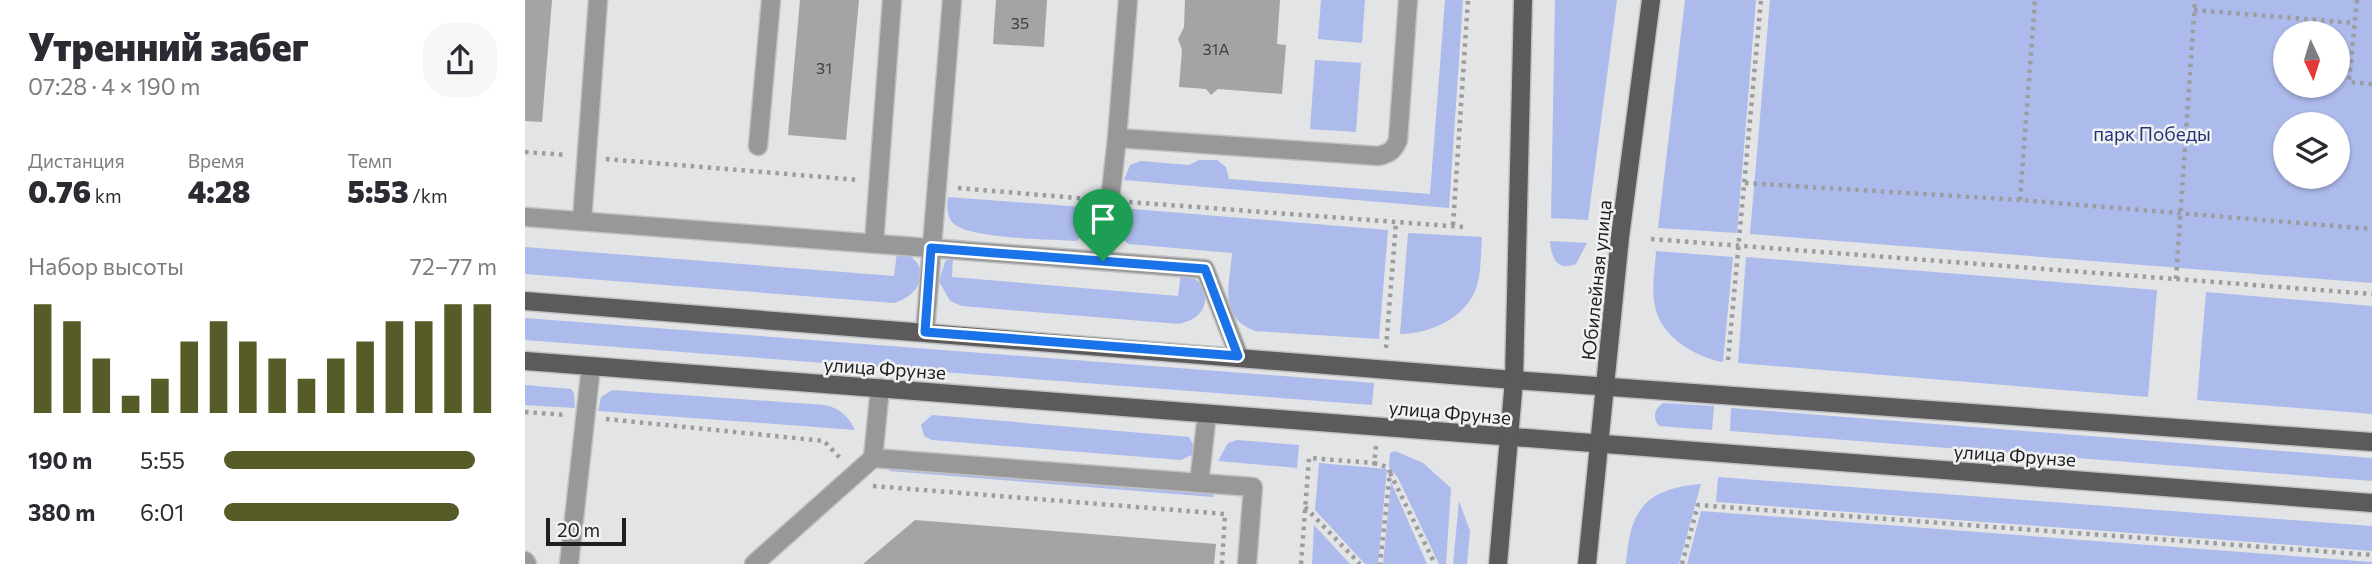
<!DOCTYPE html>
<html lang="ru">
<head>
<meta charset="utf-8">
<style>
  :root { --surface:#fff; --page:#f7f7f7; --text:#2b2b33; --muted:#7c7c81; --accent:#565b28 }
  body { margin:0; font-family:Commissioner,sans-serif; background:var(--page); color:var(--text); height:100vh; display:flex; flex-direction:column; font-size:26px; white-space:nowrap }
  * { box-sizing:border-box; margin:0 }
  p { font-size:23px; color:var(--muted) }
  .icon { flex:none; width:38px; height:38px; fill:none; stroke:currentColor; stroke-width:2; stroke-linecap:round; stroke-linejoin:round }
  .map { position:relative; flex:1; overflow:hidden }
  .drawer { display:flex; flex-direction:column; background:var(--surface); width:525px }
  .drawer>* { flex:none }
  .needle { width:46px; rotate:176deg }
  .buttons { position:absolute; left:1748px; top:21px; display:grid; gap:14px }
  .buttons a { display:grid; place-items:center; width:77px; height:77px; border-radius:50%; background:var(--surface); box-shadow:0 2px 5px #0004; font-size:35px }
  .scale { position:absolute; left:21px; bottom:18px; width:80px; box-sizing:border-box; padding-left:7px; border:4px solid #1f1f20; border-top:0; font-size:19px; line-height:24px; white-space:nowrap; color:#1f1f20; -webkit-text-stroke:5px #f0f1f2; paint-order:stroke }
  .pin { position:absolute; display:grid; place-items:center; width:60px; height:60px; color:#fff; margin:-72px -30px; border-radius:50% 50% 50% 0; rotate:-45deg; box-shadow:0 0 7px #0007 }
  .pin .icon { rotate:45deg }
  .round { display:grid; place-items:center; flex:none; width:74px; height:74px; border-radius:28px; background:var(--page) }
  .headline { display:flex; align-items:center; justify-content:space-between; height:119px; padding:0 28px }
  h1 { font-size:38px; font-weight:800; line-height:52px }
  .metrics { display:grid; grid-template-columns:repeat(3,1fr); gap:10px; height:119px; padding:7px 28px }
  .metrics div { display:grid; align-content:center }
  .metrics b { font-size:30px; font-weight:800 }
  .metrics small { font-size:19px; font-weight:400 }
  .metrics p { font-size:19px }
  .chart { height:196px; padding:14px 28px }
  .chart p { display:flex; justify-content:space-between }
  .chart svg { width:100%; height:126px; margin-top:7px; stroke:var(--accent); stroke-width:6 }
  ul { padding:0 28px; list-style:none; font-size:23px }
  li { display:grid; grid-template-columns:112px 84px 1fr; align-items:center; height:52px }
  li i { height:18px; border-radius:9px; background:var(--accent) }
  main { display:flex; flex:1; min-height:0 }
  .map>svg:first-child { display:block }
</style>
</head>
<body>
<main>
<section class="drawer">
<div class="headline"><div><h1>Утренний забег</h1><p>07:28 · 4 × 190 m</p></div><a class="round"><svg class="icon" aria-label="share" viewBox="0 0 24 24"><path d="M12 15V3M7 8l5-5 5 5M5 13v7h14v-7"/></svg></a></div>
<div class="metrics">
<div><p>Дистанция</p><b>0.76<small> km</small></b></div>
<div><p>Время</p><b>4:28</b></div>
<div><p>Темп</p><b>5:53<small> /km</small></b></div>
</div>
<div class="chart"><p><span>Набор высоты</span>72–77 m</p>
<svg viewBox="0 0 160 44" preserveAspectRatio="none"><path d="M5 44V6M15 44V12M25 44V25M35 44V38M45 44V32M55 44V19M65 44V12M75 44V19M85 44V25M95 44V32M105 44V25M115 44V19M125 44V12M135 44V12M145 44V6M155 44V6"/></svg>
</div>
<ul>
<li><b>190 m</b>5:55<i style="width:92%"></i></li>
<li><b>380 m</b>6:01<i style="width:86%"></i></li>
</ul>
</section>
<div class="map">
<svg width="1847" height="564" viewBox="0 0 1847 564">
  <rect width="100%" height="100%" fill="#e3e4e5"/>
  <!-- green -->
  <g fill="#adbaec" fill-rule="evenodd">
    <polygon points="796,0 840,0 837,43 793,39"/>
    <polygon points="920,0 938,0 924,208 599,180 605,165 616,161 664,165 674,160 692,160 701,167 704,179 905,194"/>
    <polygon points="1030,0 1092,0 1063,220 1026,218"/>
    <polygon points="1160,0 1231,0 1212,233 1133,228"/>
    <path d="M1245 0H1847V283L1225 234ZM1760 33H1813V86H1760ZM1760 124H1813V177H1760Z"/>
    <polygon points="790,60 836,63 831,132 785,129"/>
    <path d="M423 197 571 208C569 225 565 232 551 241 526 239 443 239 428 223 421 215 422 206 423 197Z"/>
    <path d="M596 208 863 230 854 339 730 331C692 316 705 285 707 253L604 244C590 236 594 222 596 208Z"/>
    <path d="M883 233 957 237C956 252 956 268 953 282 945 316 907 334 875 334Z"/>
    <path d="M1025 241 1062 243 1051 264C1032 272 1026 257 1025 241Z"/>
    <path d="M0 247 369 276 372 252C406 257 402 294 369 303L0 274Z"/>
    <path d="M1131 251 1208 257 1198 362C1170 357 1136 337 1130 306 1126 289 1130 269 1131 251Z"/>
    <path d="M428 256 427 277 653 296 656 273C676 275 688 299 674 314 668 320 661 322 654 324L437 306 425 301 414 281 420 262Z"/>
    <polygon points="1221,257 1632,290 1623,397 1213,363"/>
    <polygon points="1681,292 1847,306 1847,414 1672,400"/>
    <polygon points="0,318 849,383 847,405 0,340"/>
    <polygon points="0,385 46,389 49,393 50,408 0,405"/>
    <path d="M87 390 299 405C315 408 323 416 330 430L73 411 76 397Z"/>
    <path d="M1138 403 1189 406 1187 430 1134 426C1127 417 1129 410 1138 403Z"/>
    <polygon points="1206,408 1847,458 1847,481 1205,431"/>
    <polygon points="407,415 664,437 670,448 667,455 656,460 407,440 399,436 396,425"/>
    <polygon points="712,440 774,445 772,468 693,461 703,443"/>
    <polygon points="366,451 689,476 688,497 364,471"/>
    <polygon points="870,451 898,463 926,488 921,564 914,564 873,478 864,467 865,453"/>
    <polygon points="794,463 862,469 853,564 840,564 790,510"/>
    <polygon points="1193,477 1847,526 1847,551 1191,502"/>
    <polygon points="866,482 902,564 858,564"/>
    <path d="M1176 484 1154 564H1101C1105 509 1120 489 1176 484Z"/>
    <polygon points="934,501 945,531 942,564 928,564"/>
    <polygon points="1176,511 1847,562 1847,564 1162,564"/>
    <polygon points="789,525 825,564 787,564"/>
  </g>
  <!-- building -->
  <g fill="#a5a4a3">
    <polygon points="0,0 27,0 17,122 0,121"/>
    <polygon points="275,0 334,0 321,140 263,135"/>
    <polygon points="471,0 522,0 519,47 468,44"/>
    <polygon points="660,0 755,0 752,44 761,45 757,94 693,89 686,95 681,89 654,87 657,50 653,39 659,27"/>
    <polygon points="390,520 691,544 689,564 338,564"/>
  </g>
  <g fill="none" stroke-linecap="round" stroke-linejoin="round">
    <defs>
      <g id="minor">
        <path d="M592 138 854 156C864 153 869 151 873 140L883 0"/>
        <polyline points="233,146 246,0"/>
        <polyline points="0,217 680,269 714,356"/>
        <polyline points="57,221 73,0"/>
        <polyline points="349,243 367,0"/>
        <polyline points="578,261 592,138 603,0"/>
        <polyline points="400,332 427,0"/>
        <polyline points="348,458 728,487 722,564"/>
        <polyline points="674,483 682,414"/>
        <polyline points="0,561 2,564"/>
        <polyline points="44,564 66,366"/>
        <polyline points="229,564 348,458 355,388"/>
      </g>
      <g id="major">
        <polyline points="0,301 989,380 1847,442"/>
        <polyline points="0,361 1847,503"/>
        <polyline points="973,564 989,380 998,0"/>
        <polyline points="1062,564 1095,237 1126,0"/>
      </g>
    </defs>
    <!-- minor casing -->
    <use href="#minor" stroke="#c0c1c2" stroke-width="21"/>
    <!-- major casing -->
    <use href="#major" stroke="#c0c1c2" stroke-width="21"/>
    <!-- path -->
    <g stroke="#9c9d9e" stroke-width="4.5" stroke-dasharray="3.5 5" stroke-linecap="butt">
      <polyline points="1832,0 1824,82 1847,84"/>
      <polyline points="1669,10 1830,23"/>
      <polyline points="0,152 41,155"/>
      <polyline points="81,159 334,180"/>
      <polyline points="1220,183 1495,200 1847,229"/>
      <polyline points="433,188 564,199"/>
      <polyline points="1495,200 1510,0"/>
      <polyline points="604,202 938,227"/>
      <polyline points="928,225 943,0"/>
      <polyline points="1126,239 1847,294"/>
      <polyline points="1651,279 1670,0"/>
      <polyline points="861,348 871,223"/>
      <polyline points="1203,360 1236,0"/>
      <polyline points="0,412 41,415"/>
      <polyline points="81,419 299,441 316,459"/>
      <polyline points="851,446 849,463 862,467 865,472 855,564"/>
      <polyline points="865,473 910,564"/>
      <polyline points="348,486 700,514 697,564"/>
      <polyline points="780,507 835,564"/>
      <polyline points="776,564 784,458 849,463"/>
      <polyline points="1157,564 1173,505 1847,555"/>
    </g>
    <!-- minor -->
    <use href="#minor" stroke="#999898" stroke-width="18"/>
    <!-- major -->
    <use href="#major" stroke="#5c5a5b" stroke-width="18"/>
  </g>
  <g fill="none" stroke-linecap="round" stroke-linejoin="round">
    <defs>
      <polygon id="route" points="406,248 680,269 713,356 400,332"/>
    </defs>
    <!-- route casing -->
    <use href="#route" stroke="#fff" stroke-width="14"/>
    <!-- route -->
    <use href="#route" stroke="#1a73e8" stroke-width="9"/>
  </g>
  <g text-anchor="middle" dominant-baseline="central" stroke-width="5" stroke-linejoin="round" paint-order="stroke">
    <!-- number labels -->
    <g font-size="16" fill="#404041">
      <text x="495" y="22">35</text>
      <text x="691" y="48">31А</text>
      <text x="299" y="67">31</text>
    </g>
    <!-- park labels -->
    <g font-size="19" fill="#2a3375" stroke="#f0f1f2">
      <text x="1627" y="133">парк Победы</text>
    </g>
    <!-- street labels -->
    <g font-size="19" fill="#1f1f20" stroke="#f0f1f2">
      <text transform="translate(1071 280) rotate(-84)">Юбилейная улица</text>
      <text transform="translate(360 368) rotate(4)">улица Фрунзе</text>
      <text transform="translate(925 412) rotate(5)">улица Фрунзе</text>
      <text transform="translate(1490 455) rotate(4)">улица Фрунзе</text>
    </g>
  </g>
</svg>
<div class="buttons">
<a><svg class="needle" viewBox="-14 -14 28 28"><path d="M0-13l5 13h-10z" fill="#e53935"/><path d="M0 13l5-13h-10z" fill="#7c7c81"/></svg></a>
<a><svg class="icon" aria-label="layers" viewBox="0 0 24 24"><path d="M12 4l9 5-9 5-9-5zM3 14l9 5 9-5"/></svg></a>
</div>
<div class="scale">20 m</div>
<div class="pin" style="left:578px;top:261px;background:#1e9e55"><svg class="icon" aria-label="arrive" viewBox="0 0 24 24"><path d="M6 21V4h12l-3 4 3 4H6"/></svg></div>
</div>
</main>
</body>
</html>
